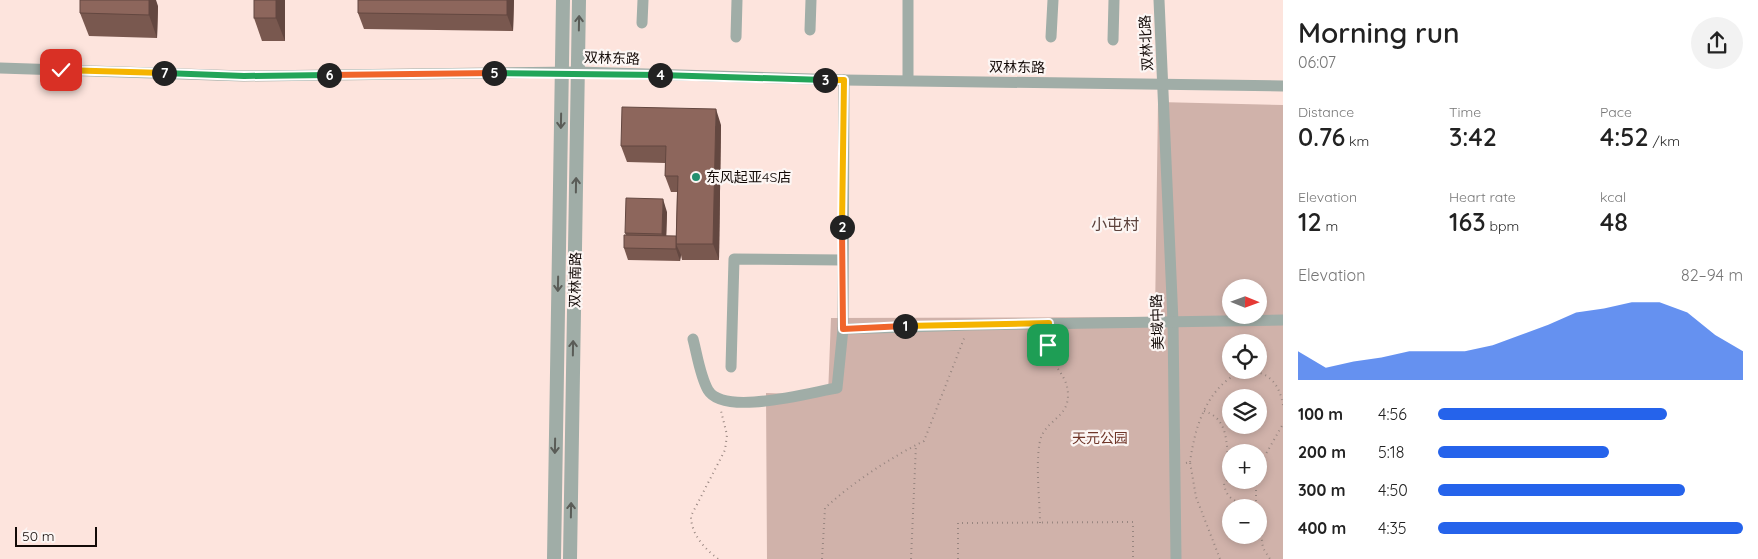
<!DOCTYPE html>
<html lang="en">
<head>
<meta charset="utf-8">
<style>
  :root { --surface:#fff; --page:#f2f2f2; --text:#222; --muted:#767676; --accent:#2563eb }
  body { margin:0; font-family:Quicksand,"Noto Sans SC",sans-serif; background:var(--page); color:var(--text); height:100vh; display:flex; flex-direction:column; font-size:19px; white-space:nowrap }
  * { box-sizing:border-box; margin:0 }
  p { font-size:16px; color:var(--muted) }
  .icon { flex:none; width:28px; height:28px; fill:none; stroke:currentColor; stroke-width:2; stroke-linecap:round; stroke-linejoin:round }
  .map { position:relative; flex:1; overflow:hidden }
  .drawer { display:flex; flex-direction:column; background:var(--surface); width:475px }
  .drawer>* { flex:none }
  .needle { width:32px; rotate:91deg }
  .fabs { position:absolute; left:1222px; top:279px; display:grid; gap:10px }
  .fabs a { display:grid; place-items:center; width:45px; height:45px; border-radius:50%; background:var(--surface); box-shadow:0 2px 8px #0003; font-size:25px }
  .scale { position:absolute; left:15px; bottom:12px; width:82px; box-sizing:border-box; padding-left:5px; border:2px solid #130a07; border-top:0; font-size:14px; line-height:18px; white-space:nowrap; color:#130a07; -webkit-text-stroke:4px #fcf6f4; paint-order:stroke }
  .pin { position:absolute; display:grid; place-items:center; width:42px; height:42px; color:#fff; margin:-21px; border-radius:10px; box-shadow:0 2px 8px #0006 }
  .km { position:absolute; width:25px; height:25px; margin:-12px; border-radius:50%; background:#222; color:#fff; font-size:14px; line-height:25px; text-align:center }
  .round { display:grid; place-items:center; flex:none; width:52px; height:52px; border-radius:26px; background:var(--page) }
  .summary { display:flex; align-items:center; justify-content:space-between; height:85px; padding:0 15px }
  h1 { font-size:28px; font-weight:600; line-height:38px }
  .metrics { display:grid; grid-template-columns:repeat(3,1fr); gap:8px; height:85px; padding:5px 15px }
  .metrics div { display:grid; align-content:center }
  .metrics b { font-size:25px; font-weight:600 }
  .metrics small { font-size:14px; font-weight:400 }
  .metrics p { font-size:14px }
  .chart { height:140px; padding:10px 15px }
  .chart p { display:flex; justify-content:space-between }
  .chart svg { width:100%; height:90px; margin-top:5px; fill:var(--accent); opacity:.7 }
  ul { padding:0 15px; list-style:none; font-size:16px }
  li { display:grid; grid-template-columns:80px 60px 1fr; align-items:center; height:38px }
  li i { height:12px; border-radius:6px; background:var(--accent) }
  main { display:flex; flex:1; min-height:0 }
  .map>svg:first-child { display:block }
</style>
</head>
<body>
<main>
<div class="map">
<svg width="1283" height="559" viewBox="0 0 1283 559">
  <rect width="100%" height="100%" fill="#fde4dd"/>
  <!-- green -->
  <path fill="#d0b2aa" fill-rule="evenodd" d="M1158 102 1283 105V559H767L766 393 828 395 831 318 1155 317ZM1231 288H1259V315H1231ZM1231 342H1259V370H1231ZM1231 398H1259V425H1231ZM1231 452H1259V480H1231ZM1231 508H1259V535H1231Z"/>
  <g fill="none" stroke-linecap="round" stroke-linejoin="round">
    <!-- path -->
    <g stroke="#988680" stroke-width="2" stroke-dasharray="1 4" stroke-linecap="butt">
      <path d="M1246 370C1269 372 1279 383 1283 405"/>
      <path d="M1204 411C1233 420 1224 451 1231 475"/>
      <path d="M1190 462C1195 426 1207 386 1244 370"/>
      <polyline points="1186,463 1190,462 1196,497 1220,559"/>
      <polyline points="1259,466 1283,424"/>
      <path d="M1231 477 1224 483C1226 501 1239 504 1255 504"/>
      <polyline points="1256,480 1256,508"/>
      <polyline points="1259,520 1263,548 1270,559"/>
      <path d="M1040 523C1040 502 1034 453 1042 435 1050 419 1068 416 1068 395 1068 371 1046 366 1048 336"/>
      <path d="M718 559C704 548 691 534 691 516L725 450 727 435 721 411"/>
      <path d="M822 559 825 508C853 482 890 458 924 441L965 336"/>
      <polyline points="911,559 916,445"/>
      <polyline points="958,559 958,523 1133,522 1133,559"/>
    </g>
    <!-- minor -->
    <g stroke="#a0ada7" stroke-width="11">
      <polyline points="1159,0 1173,322 1176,559"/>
      <polyline points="642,23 643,0"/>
      <polyline points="810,30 811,0"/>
      <polyline points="736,37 737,0"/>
      <polyline points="1051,37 1053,0"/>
      <polyline points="1113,40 1114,0"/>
      <polyline points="0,68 244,76 578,72 844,80 1283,86"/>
      <polyline points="908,80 908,0"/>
      <polyline points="843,329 970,325 1283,320"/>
      <path d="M693 339C697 354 700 376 708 390 724 417 811 392 837 388L843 329 844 80"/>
      <polyline points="731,367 734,259 842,260"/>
    </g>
    <!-- tertiary -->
    <g stroke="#a0ada7" stroke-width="14">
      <polyline points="554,559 563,0"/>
      <polyline points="570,559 579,0"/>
    </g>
  </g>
  <!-- wall -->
  <g fill="#79584f">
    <polygon points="254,0 285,0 285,41 262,41 254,18"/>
    <polygon points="514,0 513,31 364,29 358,13"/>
    <polygon points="158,6 157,38 89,36 80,13"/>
    <polygon points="721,125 719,260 682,260 681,255 680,261 628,260 624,248 626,235 625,233 667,212 666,236 676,236 677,192 671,192 665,176 665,163 627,162 621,146"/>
  </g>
  <!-- shaded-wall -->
  <g fill="#634740">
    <polygon points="149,0 156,0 158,6 157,38 149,15"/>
    <polygon points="276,0 285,0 285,41 276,18"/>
    <polygon points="507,0 514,0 513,31 507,15"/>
    <polygon points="716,109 721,125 719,260 713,244"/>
    <polygon points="663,199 667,212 666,246 662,234"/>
    <polygon points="676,244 681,255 680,261 676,249"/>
  </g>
  <!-- building -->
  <g fill="#8d665c" stroke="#634740">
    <polygon points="80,0 149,0 149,15 80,13"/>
    <rect x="254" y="0" width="22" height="18"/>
    <polygon points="358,0 507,0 507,15 358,13"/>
    <polygon points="622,107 716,109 713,244 676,244 678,176 665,176 666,146 621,146"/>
    <polygon points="626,198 663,199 662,234 625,233"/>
    <polygon points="624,235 676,236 676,249 624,248"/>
  </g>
  <!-- one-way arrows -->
  <defs><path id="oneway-shaft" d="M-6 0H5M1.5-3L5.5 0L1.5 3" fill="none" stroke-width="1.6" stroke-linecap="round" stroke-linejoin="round" transform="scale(1.25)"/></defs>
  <g stroke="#5a5c57">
    <use href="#oneway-shaft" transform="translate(579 23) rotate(-89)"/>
    <use href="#oneway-shaft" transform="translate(561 121) rotate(91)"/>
    <use href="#oneway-shaft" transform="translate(576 185) rotate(-89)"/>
    <use href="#oneway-shaft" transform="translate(558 284) rotate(91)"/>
    <use href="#oneway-shaft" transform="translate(573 348) rotate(-89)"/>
    <use href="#oneway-shaft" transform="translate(555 446) rotate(91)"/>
    <use href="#oneway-shaft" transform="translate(571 510) rotate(-89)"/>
  </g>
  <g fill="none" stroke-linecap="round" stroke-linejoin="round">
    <defs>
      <polyline id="split-1" points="905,326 1049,323 1048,345"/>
      <polyline id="split-2" points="842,227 843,329 905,326"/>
      <polyline id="split-3" points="825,80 844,80 842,227"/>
      <polyline id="split-4" points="660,75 825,80"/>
      <polyline id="split-5" points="494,73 660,75"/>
      <polyline id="split-6" points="329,75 494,73"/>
      <polyline id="split-7" points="164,73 244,76 329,75"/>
      <polyline id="split-8" points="61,70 164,73"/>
    </defs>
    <!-- split-1 casing -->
    <use href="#split-1" stroke="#fff" stroke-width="10"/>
    <!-- split-2 casing -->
    <use href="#split-2" stroke="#fff" stroke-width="10"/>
    <!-- split-3 casing -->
    <use href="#split-3" stroke="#fff" stroke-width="10"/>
    <!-- split-4 casing -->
    <use href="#split-4" stroke="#fff" stroke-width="10"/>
    <!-- split-5 casing -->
    <use href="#split-5" stroke="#fff" stroke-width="10"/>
    <!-- split-6 casing -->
    <use href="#split-6" stroke="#fff" stroke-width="10"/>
    <!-- split-7 casing -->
    <use href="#split-7" stroke="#fff" stroke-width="10"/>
    <!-- split-8 casing -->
    <use href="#split-8" stroke="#fff" stroke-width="10"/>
    <!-- split-1 -->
    <use href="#split-1" stroke="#f5b400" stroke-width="6"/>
    <!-- split-2 -->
    <use href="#split-2" stroke="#f0652b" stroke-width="6"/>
    <!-- split-3 -->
    <use href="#split-3" stroke="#f5b400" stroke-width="6"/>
    <!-- split-4 -->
    <use href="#split-4" stroke="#22a559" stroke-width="6"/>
    <!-- split-5 -->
    <use href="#split-5" stroke="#22a559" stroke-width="6"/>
    <!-- split-6 -->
    <use href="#split-6" stroke="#f0652b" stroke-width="6"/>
    <!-- split-7 -->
    <use href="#split-7" stroke="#22a559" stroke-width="6"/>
    <!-- split-8 -->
    <use href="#split-8" stroke="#f5b400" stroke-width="6"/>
  </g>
  <!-- markers -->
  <circle fill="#238f6e" stroke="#fcf6f4" stroke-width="2" cx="696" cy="177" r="5"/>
  <g text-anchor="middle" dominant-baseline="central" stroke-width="4.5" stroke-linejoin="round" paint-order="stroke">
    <!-- street labels -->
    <g font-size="14" fill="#130a07" stroke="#fcf6f4">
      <text transform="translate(1146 43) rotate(-93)">双林北路</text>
      <text transform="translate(612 58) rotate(2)">双林东路</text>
      <text transform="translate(1017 67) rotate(1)">双林东路</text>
      <text transform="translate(575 280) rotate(-89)">双林南路</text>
      <text transform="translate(1157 322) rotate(-92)">美域中路</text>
    </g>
    <!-- poi labels -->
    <g font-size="14" fill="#130a07" stroke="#fcf6f4" text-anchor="start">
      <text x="706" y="177">东风起亚4S店</text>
    </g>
    <!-- park labels -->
    <g font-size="14" fill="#6e3528" stroke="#fcf6f4">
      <text x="1100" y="438">天元公园</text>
    </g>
    <!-- quarter labels -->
    <g font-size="16" fill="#5c423c" stroke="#fcf6f4">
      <text x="1115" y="224">小屯村</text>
    </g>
  </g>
</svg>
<div class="fabs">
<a><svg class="needle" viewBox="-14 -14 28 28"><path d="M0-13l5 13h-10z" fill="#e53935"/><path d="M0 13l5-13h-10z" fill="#767676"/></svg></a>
<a><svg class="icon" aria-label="locate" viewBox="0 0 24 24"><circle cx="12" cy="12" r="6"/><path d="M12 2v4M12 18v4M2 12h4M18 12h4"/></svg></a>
<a><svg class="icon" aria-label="layers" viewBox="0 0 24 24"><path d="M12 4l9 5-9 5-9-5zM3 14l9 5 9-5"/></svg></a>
<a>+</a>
<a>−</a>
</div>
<div class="scale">50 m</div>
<div class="pin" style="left:1048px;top:345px;background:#1e9e55"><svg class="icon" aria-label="arrive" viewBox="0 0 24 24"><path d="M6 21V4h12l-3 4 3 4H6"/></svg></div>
<div class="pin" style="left:61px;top:70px;background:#d93025"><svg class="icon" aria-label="check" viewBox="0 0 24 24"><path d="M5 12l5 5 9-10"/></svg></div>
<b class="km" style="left:905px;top:326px">1</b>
<b class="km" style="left:842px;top:227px">2</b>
<b class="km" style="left:825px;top:80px">3</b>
<b class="km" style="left:660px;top:75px">4</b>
<b class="km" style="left:494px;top:73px">5</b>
<b class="km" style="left:329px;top:75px">6</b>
<b class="km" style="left:164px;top:73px">7</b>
</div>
<section class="drawer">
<div class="summary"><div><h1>Morning run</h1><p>06:07</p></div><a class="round"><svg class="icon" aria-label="share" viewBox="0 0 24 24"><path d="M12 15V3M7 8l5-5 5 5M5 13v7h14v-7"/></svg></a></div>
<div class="metrics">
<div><p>Distance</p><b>0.76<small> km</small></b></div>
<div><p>Time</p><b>3:42</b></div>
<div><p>Pace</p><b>4:52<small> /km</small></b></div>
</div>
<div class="metrics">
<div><p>Elevation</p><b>12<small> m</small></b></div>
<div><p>Heart rate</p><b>163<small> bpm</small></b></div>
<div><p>kcal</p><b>48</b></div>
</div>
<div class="chart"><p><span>Elevation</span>82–94 m</p>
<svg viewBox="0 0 160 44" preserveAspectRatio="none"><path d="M0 44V30L10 38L20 35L30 33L40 30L50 30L60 30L70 27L80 22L90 17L100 11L110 9L120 6L130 6L140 11L150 22L160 30V44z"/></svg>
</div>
<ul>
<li><b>100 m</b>4:56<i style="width:75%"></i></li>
<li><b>200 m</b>5:18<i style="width:56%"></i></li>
<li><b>300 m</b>4:50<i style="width:81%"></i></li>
<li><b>400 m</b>4:35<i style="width:100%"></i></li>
</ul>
</section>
</main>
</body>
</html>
